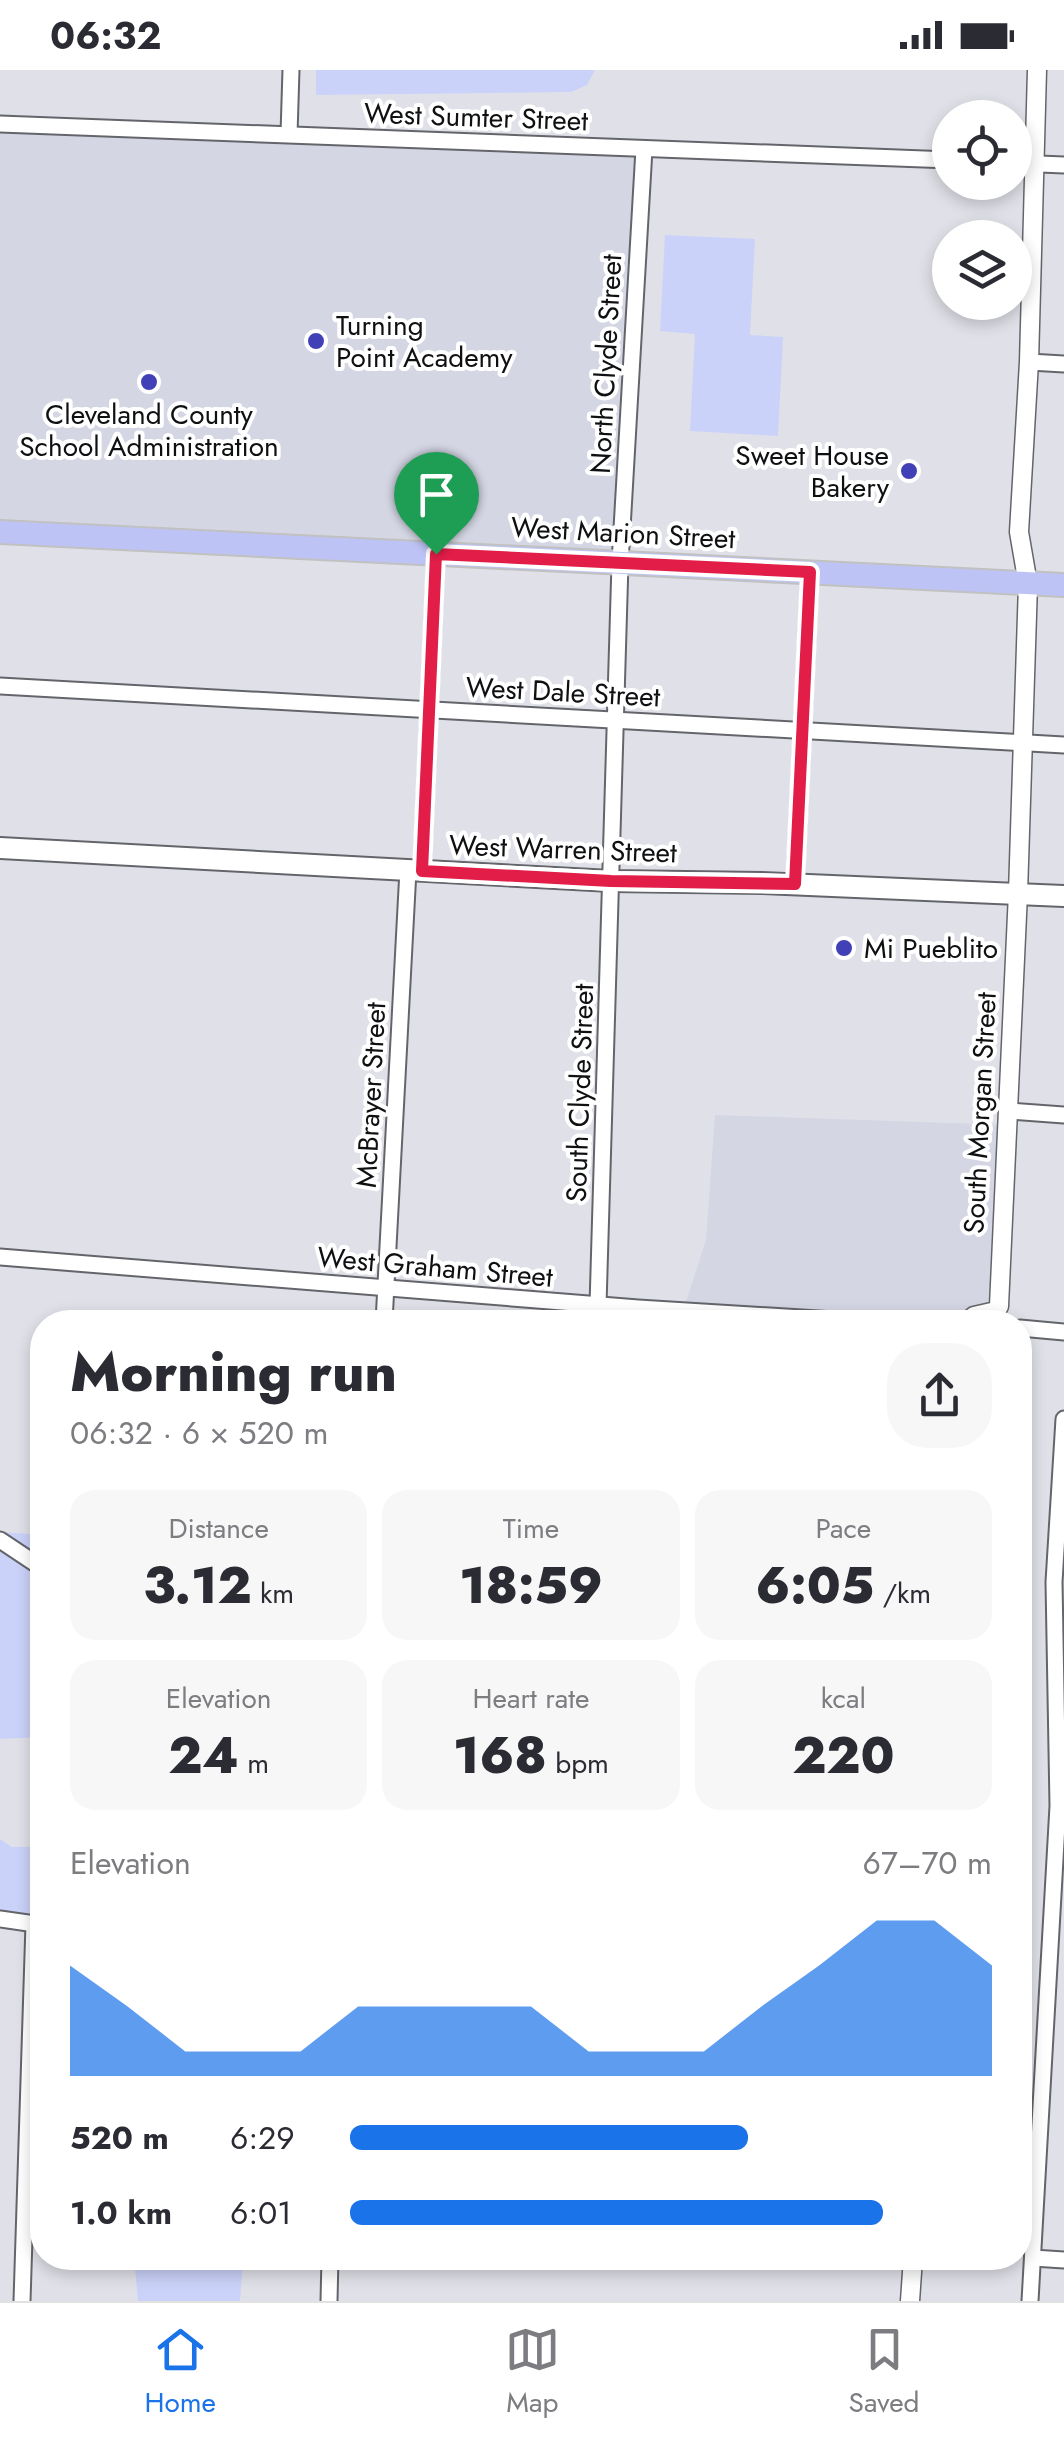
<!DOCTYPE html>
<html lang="en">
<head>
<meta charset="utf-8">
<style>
  :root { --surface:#fff; --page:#f7f7f7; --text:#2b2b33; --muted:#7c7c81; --line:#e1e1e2; --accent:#1a73e8 }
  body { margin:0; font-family:Jost,sans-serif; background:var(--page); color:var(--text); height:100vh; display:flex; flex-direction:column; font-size:38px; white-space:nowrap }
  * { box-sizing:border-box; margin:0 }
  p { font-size:32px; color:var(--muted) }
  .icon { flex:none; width:55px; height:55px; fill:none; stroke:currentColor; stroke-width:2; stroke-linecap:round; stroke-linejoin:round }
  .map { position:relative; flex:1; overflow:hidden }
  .drawer { position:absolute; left:30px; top:1240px; width:1002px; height:960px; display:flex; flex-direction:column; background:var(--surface); border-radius:40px; box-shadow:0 5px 15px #0003 }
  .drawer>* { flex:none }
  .controls { position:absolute; left:932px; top:30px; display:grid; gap:20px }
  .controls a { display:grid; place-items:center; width:100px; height:100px; border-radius:50%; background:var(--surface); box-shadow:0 5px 15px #0003; font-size:50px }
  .pin { position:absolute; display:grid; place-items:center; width:85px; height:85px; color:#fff; margin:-102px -42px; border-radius:50% 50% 50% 0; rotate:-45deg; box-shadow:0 0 10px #0007 }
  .pin .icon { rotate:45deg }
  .round { display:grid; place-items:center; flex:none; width:105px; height:105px; border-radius:40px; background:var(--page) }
  .summary { display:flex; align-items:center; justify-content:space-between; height:170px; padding:0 40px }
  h1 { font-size:55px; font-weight:800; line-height:75px }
  .figures { display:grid; grid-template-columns:repeat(3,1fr); gap:15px; height:170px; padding:10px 40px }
  .figures div { display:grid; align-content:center; border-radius:25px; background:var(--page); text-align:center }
  .figures b { font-size:50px; font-weight:800 }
  .figures small { font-size:28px; font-weight:400 }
  .figures p { font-size:28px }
  .chart { height:280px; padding:20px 40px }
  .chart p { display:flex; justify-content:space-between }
  .chart svg { width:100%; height:180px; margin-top:10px; fill:var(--accent); opacity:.7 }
  ul { padding:0 40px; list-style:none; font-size:32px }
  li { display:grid; grid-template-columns:160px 120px 1fr; align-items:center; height:75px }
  li i { height:25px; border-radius:12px; background:var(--accent) }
  .status { display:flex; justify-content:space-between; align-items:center; height:70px; padding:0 50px; background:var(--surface); direction:ltr }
  .status svg { height:28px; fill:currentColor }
  .tabs { display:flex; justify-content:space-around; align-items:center; height:140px; border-top:2px solid var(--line); background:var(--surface); font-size:28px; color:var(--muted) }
  .tabs a { display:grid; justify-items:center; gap:5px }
  .tabs .active { color:var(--accent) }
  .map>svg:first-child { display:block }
</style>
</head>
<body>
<div class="status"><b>06:32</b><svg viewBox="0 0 49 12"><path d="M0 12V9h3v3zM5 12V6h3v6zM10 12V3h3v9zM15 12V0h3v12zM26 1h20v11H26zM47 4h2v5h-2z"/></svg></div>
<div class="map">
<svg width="1064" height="2231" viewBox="0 0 1064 2231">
  <rect width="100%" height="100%" fill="#e0e1e8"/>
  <!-- built -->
  <g fill="#d4d6e4">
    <polygon points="0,54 644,79 620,493 0,462"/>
    <polygon points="715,1045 1008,1055 999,1236 967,1252 867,1252 683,1241 706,1170"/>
  </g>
  <!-- green -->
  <g fill="#cad2f9">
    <polygon points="316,0 595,0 587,15 571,22 316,25"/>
    <polygon points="665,165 755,169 750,265 783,267 778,366 690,361 695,264 660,261"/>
    <polygon points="0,1462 42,1465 42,1667 0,1669"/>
    <polygon points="0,1769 12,1777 42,1777 42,1855 0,1849"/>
    <polygon points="134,2188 243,2188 240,2231 138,2231"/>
  </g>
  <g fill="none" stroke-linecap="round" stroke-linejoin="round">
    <defs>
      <g id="minor">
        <polyline points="0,54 950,90"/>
        <polyline points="289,64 291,0"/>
        <polyline points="1015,93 1064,95"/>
        <polyline points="1029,292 1064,294"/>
        <polyline points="0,616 1064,675"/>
        <polyline points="422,801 436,484"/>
        <polyline points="795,814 810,502"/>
        <polyline points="1008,1041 1064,1045"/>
        <polyline points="0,1187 638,1238 867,1252"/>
        <polyline points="598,1235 620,493 644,79"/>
        <polyline points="384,1252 408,800"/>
        <polyline points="1020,1258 1064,1262"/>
        <polyline points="0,1470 42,1498"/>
        <polyline points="0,1849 42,1855"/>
        <polyline points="1033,2188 1064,2190"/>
        <polyline points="22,2231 34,1854"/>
        <polyline points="329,2231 330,2188"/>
        <polyline points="1030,2231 1058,1736 1054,1512 1064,1349"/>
      </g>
      <g id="tertiary">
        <polyline points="967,1252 974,1246 996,1241 999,1236 1018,823 1028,514 1019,462 1029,292 1037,0"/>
        <polyline points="910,2231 913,2188"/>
      </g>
      <polyline id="secondary" points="0,778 611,811 762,813 1064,826"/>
      <polyline id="primary" points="0,462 1064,515"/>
    </defs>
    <!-- minor casing -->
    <use href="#minor" stroke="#64656b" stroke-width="19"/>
    <!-- tertiary casing -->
    <use href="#tertiary" stroke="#64656b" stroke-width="21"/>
    <!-- secondary casing -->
    <use href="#secondary" stroke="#64656b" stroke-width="24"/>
    <!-- primary casing -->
    <use href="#primary" stroke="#c1c1c1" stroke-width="26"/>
    <!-- minor -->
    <use href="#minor" stroke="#fff" stroke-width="15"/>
    <!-- tertiary -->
    <use href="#tertiary" stroke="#fff" stroke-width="18"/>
    <!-- secondary -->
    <use href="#secondary" stroke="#fff" stroke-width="20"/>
    <!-- primary -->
    <use href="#primary" stroke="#bdc4f5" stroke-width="22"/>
  </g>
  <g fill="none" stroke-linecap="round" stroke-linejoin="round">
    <defs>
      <polygon id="route" points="436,484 810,502 795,814 611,811 422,801"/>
    </defs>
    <!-- route casing -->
    <use href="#route" stroke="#fff" stroke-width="20"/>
    <!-- route -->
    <use href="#route" stroke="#e11d48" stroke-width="12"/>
  </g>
  <!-- markers -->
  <g fill="#4240b6" stroke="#fff" stroke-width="4">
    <circle cx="316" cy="271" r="10"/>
    <circle cx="149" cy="312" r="10"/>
    <circle cx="909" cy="401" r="10"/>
    <circle cx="844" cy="878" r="10"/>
  </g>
  <g text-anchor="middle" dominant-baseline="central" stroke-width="8" stroke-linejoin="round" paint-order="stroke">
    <!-- street labels -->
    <g font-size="28" fill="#0f1012" stroke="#fff">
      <text transform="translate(476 47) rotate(2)">West Sumter Street</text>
      <text transform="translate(606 294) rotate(-87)">North Clyde Street</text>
      <text transform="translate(623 463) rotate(3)">West Marion Street</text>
      <text transform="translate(563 622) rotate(3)">West Dale Street</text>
      <text transform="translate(563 779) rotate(2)">West Warren Street</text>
      <text transform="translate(580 1023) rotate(-88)">South Clyde Street</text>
      <text transform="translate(371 1025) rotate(-87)">McBrayer Street</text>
      <text transform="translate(980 1043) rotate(-87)">South Morgan Street</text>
      <text transform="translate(435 1197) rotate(5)">West Graham Street</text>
    </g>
    <!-- poi labels -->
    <g font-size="28" fill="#0f1012" stroke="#fff" text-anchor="start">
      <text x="336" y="255">Turning<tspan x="336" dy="32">Point Academy</tspan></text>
      <text x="149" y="344" text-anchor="middle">Cleveland County<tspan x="149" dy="32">School Administration</tspan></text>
      <text x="889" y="385" text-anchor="end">Sweet House<tspan x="889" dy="32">Bakery</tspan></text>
      <text x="864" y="878">Mi Pueblito</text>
    </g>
  </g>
</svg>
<div class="controls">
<a><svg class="icon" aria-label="locate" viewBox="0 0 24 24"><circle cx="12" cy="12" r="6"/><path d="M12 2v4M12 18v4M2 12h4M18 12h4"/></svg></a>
<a><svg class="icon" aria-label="layers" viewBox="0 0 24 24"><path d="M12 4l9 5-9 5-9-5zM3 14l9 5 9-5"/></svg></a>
</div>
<div class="pin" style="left:436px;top:484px;background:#1e9e55"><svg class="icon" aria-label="arrive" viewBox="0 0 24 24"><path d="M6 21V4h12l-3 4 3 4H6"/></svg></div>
<section class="drawer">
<div class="summary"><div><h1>Morning run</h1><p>06:32 · 6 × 520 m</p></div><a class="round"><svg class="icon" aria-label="share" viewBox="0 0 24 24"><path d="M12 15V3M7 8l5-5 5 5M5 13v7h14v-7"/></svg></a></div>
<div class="figures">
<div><p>Distance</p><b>3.12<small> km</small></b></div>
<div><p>Time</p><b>18:59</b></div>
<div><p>Pace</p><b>6:05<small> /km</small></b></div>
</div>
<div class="figures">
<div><p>Elevation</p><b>24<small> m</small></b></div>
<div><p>Heart rate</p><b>168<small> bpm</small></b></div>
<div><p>kcal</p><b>220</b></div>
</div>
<div class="chart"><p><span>Elevation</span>67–70 m</p>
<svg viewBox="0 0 160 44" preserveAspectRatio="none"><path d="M0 44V17L10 27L20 38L30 38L40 38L50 27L60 27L70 27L80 27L90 38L100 38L110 38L120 27L130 17L140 6L150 6L160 17V44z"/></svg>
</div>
<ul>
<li><b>520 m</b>6:29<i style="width:62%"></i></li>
<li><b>1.0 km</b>6:01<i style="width:83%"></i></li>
</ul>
</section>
</div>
<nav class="tabs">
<a class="active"><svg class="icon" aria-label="home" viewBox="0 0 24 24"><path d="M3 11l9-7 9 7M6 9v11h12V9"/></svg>Home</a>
<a><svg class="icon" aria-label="map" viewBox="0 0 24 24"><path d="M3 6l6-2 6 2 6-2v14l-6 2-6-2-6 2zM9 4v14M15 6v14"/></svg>Map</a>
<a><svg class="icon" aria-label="saved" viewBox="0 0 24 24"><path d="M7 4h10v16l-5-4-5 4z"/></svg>Saved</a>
</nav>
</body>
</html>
